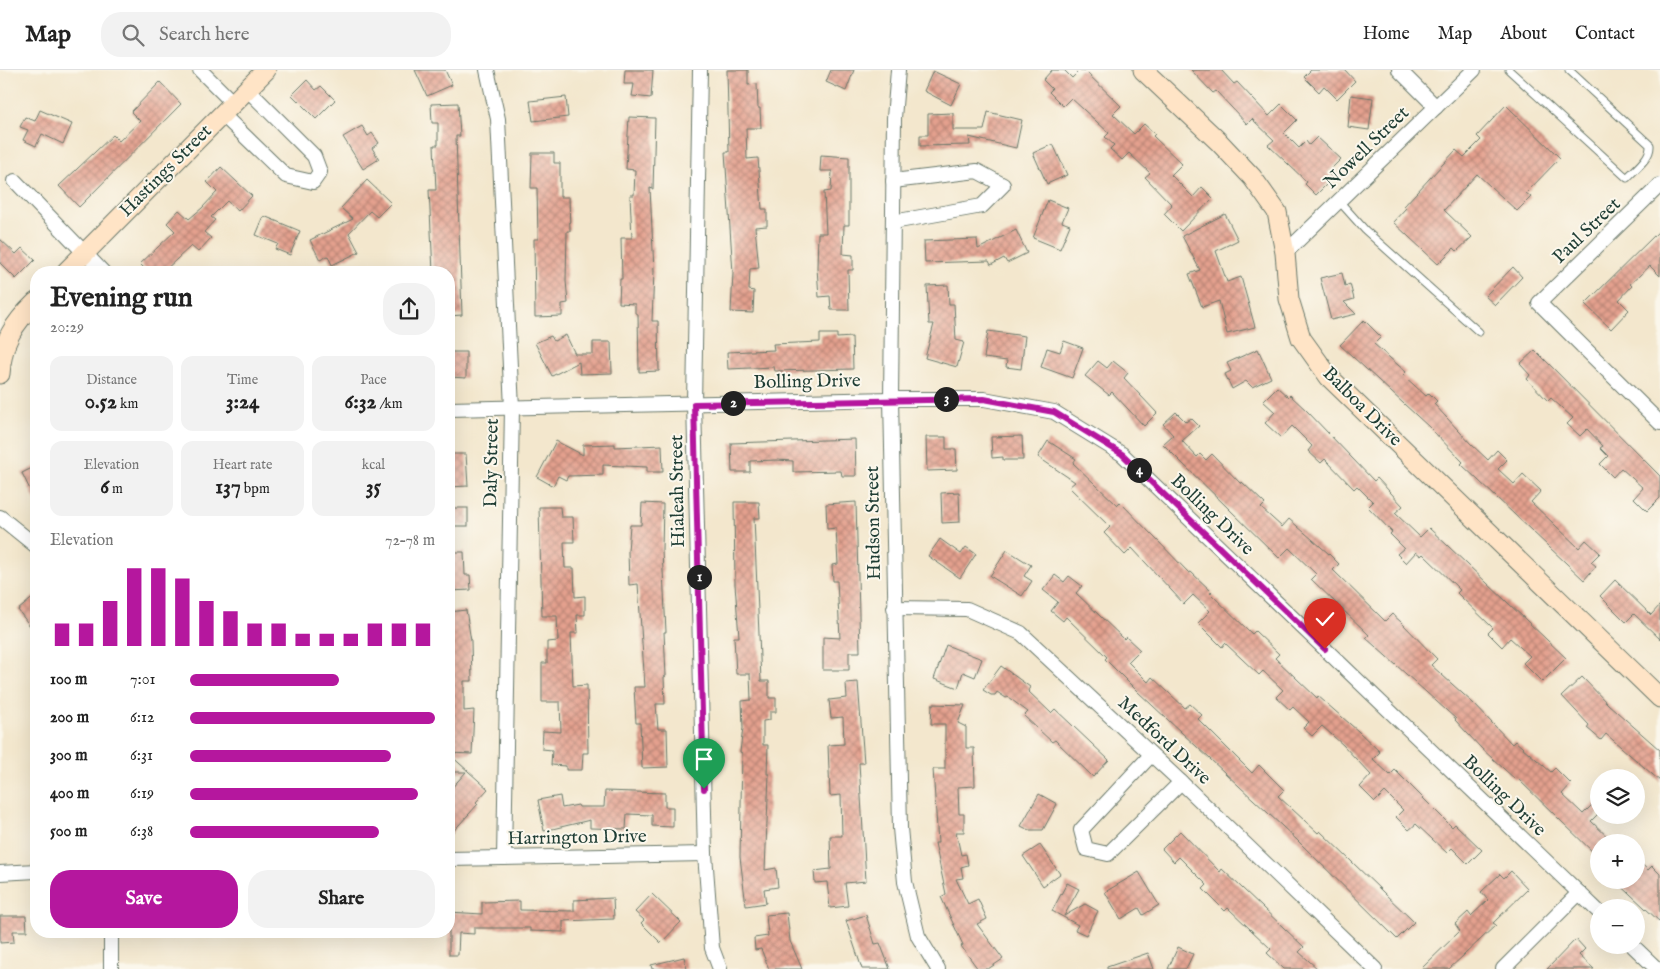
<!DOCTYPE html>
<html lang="en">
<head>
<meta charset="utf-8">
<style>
  :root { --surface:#fff; --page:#f2f2f2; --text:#222; --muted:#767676; --line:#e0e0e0; --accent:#b5179e }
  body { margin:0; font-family:"IM FELL English",serif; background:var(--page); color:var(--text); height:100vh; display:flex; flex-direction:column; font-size:19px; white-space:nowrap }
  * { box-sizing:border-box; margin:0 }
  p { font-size:16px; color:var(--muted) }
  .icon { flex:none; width:28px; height:28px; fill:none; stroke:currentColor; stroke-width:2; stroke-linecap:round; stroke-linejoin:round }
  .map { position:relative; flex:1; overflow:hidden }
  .details { position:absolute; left:30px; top:196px; width:425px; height:672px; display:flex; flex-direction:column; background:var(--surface); border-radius:20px; box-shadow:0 5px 20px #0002 }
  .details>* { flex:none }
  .controls { position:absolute; left:1590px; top:699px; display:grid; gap:10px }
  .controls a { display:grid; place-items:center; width:55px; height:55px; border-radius:50%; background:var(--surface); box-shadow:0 5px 20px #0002; font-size:25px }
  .pin { position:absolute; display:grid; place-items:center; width:42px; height:42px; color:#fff; margin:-51px -21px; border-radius:50% 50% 50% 0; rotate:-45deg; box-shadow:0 0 5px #0007 }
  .pin .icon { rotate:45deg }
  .km { position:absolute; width:25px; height:25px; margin:-12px; border-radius:50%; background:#222; color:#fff; font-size:14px; line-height:25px; text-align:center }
  .round { display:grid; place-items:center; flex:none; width:52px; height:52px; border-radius:20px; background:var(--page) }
  .overview { display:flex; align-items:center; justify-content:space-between; height:85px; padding:0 20px }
  h1 { font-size:28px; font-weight:800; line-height:38px }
  .stats { display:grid; grid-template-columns:repeat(3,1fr); gap:8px; height:85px; padding:5px 20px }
  .stats div { display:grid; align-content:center; border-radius:12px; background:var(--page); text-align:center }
  .stats b { font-size:21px; font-weight:800 }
  .stats small { font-size:14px; font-weight:400 }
  .stats p { font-size:14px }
  .chart { height:140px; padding:10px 20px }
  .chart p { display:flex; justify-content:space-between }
  .chart svg { width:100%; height:90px; margin-top:5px; stroke:var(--accent); stroke-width:6 }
  .button { display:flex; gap:10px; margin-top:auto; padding:10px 20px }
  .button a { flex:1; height:58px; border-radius:20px; background:var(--accent); color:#fff; font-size:20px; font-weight:800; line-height:58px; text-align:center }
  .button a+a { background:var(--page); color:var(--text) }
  ul { padding:0 20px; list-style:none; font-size:16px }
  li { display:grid; grid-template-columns:80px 60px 1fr; align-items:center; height:38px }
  li i { height:12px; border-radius:6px; background:var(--accent) }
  header { display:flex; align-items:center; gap:30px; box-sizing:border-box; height:70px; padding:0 25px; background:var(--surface); border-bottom:1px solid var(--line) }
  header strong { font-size:24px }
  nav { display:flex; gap:28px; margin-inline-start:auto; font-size:18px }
  .search { width:350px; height:45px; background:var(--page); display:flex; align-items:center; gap:12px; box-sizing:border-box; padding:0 18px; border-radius:20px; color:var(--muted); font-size:19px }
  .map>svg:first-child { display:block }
</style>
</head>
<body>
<header>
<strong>Map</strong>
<div class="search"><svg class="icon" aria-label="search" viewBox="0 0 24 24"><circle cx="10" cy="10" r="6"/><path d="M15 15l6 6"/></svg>Search here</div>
<nav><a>Home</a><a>Map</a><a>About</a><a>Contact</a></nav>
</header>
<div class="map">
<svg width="1660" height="899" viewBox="0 0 1660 899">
  <defs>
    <pattern id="building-cross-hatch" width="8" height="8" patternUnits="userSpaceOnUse" patternTransform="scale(1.25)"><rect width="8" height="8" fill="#e4a08e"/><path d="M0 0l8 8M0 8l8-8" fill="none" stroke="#b88475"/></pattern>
  </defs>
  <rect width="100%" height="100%" fill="#fbf7ec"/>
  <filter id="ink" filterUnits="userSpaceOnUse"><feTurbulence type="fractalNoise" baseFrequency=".02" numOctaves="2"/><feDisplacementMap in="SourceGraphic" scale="10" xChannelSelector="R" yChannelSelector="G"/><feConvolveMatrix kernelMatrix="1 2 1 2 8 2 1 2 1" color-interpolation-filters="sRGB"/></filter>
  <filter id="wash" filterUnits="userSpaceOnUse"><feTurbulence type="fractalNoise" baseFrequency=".0096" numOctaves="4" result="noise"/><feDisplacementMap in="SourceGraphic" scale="20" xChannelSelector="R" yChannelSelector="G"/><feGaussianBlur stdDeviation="1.12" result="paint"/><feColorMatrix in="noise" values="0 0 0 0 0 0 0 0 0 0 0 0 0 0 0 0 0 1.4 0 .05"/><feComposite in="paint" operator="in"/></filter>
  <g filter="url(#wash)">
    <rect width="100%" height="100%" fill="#f3e7cd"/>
    <g id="blocks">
      <!-- building -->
      <g fill="url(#building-cross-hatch)">
        <polygon points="415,0 445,0 452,15 427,26"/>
        <polygon points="625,0 653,0 651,28 632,26 634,14 624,14"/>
        <polygon points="727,0 748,0 748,15 757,14 758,38 760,38 761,58 746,58 747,89 758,88 762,139 767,139 767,156 755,157 759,198 750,199 749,220 754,221 753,243 731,242 733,203 725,82 729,82"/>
        <polygon points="831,0 854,0 846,21 826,12"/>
        <polygon points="1052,0 1064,0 1072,8 1080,0 1084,0 1121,36 1113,44 1134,64 1144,54 1155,64 1153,66 1182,94 1171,105 1193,127 1202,117 1213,128 1181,161 1164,144 1172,135 1145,107 1150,103 1129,83 1122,90 1110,79 1114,75 1105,67 1109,63 1071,28 1063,36 1049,22 1052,19 1043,10"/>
        <polygon points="1191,0 1221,0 1234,14 1237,12 1269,46 1281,34 1297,50 1284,63 1299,78 1306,71 1309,75 1317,67 1341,89 1327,103 1333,108 1316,125 1305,114 1307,112 1268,75 1274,70 1252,49 1247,54 1216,21 1213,23"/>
        <polygon points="1311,0 1345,0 1355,11 1337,29 1324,16 1319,22 1304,7"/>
        <polygon points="933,1 961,14 951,35 924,21"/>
        <polygon points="307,10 316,20 321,16 335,30 316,49 292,25"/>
        <polygon points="160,12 181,34 79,137 59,116 113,65 119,71 140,51 131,42"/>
        <polygon points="1351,25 1373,28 1369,60 1348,57"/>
        <polygon points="566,27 568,47 533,51 530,31"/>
        <polygon points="458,33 460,66 456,66 462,245 449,246 449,202 433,202 429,120 436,120 434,75 438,75 438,53 432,53 431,34"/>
        <polygon points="1506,35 1560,88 1526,123 1531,127 1517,141 1477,104 1444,140 1472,167 1457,181 1454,178 1438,194 1393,152 1406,138 1404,136 1456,80 1464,87 1481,70 1477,66"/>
        <polygon points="40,40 72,54 63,74 42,64 36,76 23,70 28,60 20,57 25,47 35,51"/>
        <polygon points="988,42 1022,50 1016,78 969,67 970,75 920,76 920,65 928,65 928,44 953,43 953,60 984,60"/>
        <polygon points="629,47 655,48 653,119 650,118 654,201 652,251 658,251 659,301 639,302 638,244 635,243 635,234 619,233 620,209 622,209 621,168 632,168 630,125 634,125 635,100 626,99"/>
        <polygon points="362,56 368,66 372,63 379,73 372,78 379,89 363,99 343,67"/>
        <polygon points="1053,74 1067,105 1047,114 1033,83"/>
        <polygon points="532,83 554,83 554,93 560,93 560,127 569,127 570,161 567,161 566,211 568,233 562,234 562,246 535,247 534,169 538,169 537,118 531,118"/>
        <polygon points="821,85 849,87 849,155 844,155 843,184 853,185 853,200 848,200 849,240 831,240 830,226 819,227 817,198 818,163 826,163 824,122 831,121 832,101 820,101"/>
        <polygon points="221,97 252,126 238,141 227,131 211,147 215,150 204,162 211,168 198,182 191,176 163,202 148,202 140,194 175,161 167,153 179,140 189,149 202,138 217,122 207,112"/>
        <polygon points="367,110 391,133 377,147 370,141 349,163 359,182 332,195 328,186 320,190 310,170 353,149 341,138"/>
        <polygon points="1048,130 1068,138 1062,152 1070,155 1060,179 1033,168"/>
        <polygon points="1225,144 1238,170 1216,181 1227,212 1241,207 1255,257 1227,264 1219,231 1202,237 1189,204 1200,200 1182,166"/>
        <polygon points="264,146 300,161 290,185 275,179 278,174 256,165"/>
        <polygon points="1016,160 1027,183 1007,193 1004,188 991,195 989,191 925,193 924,171 977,169 978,179"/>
        <polygon points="1660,160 1660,206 1650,196 1630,214 1632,216 1619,230 1629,240 1611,259 1585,234"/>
        <polygon points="0,169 16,184 22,178 35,190 16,209 0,193"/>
        <polygon points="1513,197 1522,207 1495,235 1485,226"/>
        <polygon points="1342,203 1345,216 1350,214 1354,229 1344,232 1356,244 1331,250 1320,208"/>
        <polygon points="948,215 949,234 954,234 956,270 964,272 957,297 925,288 934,254 929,254 927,216"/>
        <polygon points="1364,250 1381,267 1374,274 1406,302 1403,305 1426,326 1429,323 1437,331 1434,334 1471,374 1488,390 1497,380 1507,390 1498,399 1514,414 1523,404 1541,421 1531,432 1579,478 1586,470 1600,483 1591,492 1596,496 1584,510 1461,394 1463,392 1429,357 1340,275"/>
        <polygon points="988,261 1025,266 1021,299 1006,297 1007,291 984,288"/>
        <polygon points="820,264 837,264 837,268 852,267 853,299 775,301 774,297 728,299 727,282 774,280 773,274 820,272"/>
        <polygon points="566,265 575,284 593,284 593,272 611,272 612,303 580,304 579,292 552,306 535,273 551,266 554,271"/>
        <polygon points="1064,271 1083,278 1072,308 1041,297 1047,278 1060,282"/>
        <polygon points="1258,279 1271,308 1252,317 1246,311 1232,319 1225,304 1231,301 1227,293"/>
        <polygon points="1535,280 1660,406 1660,428 1647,441 1634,428 1643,418 1621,398 1613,407 1600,394 1608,386 1600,378 1603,376 1587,359 1580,366 1567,354 1573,348 1551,328 1548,331 1527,309 1530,305 1520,294"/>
        <polygon points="449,282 466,282 466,308 449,307"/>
        <polygon points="1098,291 1107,298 1113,291 1128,303 1124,308 1157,343 1144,356 1112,322 1109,325 1085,306"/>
        <polygon points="1277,317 1288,327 1290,325 1307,341 1374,411 1377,408 1403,436 1395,443 1420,467 1429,458 1566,588 1542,612 1523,593 1530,586 1510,568 1502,577 1488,563 1493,558 1457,523 1460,520 1423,484 1421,486 1416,482 1406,493 1397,484 1404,478 1390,464 1392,462 1368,437 1373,432 1357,416 1354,419 1325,389 1321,393 1308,381 1312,376 1292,356 1281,368 1265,353 1275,342 1263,331"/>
        <polygon points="1176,342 1186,352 1191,348 1199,356 1182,371 1197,387 1200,384 1206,390 1212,384 1241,414 1242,412 1265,434 1261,438 1282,457 1289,449 1329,484 1339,494 1333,500 1385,551 1392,544 1401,552 1437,589 1431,595 1473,633 1512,674 1515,671 1551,702 1555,698 1571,714 1562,724 1583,744 1599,728 1599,743 1591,751 1613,772 1599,772 1599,788 1517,708 1515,709 1481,678 1455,650 1456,649 1366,568 1369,565 1311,509 1316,504 1289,478 1279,488 1179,390 1163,374 1173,365 1163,354"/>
        <polygon points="1022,366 1023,390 1003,390 1003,387 992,388 991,367"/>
        <polygon points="926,367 946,367 946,379 956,379 957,400 927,401"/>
        <polygon points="855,369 856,406 842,406 841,401 793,402 793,391 777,390 750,391 750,402 732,402 731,373"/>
        <polygon points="556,371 583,385 583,375 615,374 615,377 662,375 663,402 647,402 647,397 603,395 603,405 568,406 566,410 558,406 553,416 537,407"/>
        <polygon points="1048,371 1076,389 1073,393 1117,435 1120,432 1189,503 1191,502 1212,522 1210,523 1252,564 1255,561 1279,584 1275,588 1317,628 1318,626 1358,661 1380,682 1373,689 1390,705 1395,700 1452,757 1455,754 1482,780 1468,794 1452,778 1447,783 1416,754 1409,760 1396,747 1403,740 1385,722 1375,732 1360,717 1371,705 1343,675 1322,656 1312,666 1303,658 1309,652 1293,637 1290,640 1276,627 1283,620 1263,601 1259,605 1225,573 1222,577 1198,553 1210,541 1193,525 1184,534 1132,478 1125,485 1104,463 1110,457 1069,417 1075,412 1038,387"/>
        <polygon points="449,384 466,384 468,416 449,417"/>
        <polygon points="36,396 36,432 22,403"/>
        <polygon points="959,422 960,452 942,453 941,423"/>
        <polygon points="734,432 759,432 760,448 754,448 761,611 769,611 769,628 776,628 776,642 770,642 770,650 763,651 763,675 768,675 767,704 769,704 765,800 776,798 778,817 764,819 766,833 746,836 740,787 742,683 740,682 743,658 742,631 751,630 750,604 736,604 734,567 739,567 735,514"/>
        <polygon points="856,432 860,582 849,582 849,600 823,600 823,567 840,568 837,511 833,511 832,495 838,494 836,458 827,459 826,434"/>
        <polygon points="642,433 663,434 662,480 666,562 664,562 666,606 664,607 665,634 656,634 658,659 667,659 668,697 642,698 640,653 636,653 634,617 645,617 638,514 629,515 628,481 630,455 641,455"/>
        <polygon points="539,437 560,437 561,447 573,447 574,472 564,472 565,498 574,498 575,527 585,526 585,545 577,545 578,563 571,563 573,616 587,615 588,683 583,683 582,700 566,700 566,696 551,695 552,680 542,679 543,661 561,662 560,632 542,632 542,593 547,593 547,572 558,571 557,546 542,546"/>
        <rect x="449" y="438" width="19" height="18"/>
        <polygon points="940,469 961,484 966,477 976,484 960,508 928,486"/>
        <polygon points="1007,480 1031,495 1024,506 1032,511 1022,526 990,506"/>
        <polygon points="449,482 464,482 465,505 470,505 471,520 449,521"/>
        <polygon points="1055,505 1064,512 1069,506 1082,516 1076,523 1124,569 1126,567 1140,580 1128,592 1148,612 1152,607 1185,638 1190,634 1202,645 1198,649 1252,703 1259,695 1284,720 1278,726 1318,763 1320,761 1414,852 1397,869 1297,770 1138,622 1105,589 1107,587 1066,547 1063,551 1051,541 1058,532 1043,520"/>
        <polygon points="1615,510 1651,545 1660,535 1660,569 1634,544 1626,552 1600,526"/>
        <polygon points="36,525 36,564 18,540"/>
        <polygon points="466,540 471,571 472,611 464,611 464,641 474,640 472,684 449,683 449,542"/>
        <polygon points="946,575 982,589 975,607 963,602 958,618 934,609"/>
        <polygon points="1001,596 1030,617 1028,621 1051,643 1055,639 1109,690 1093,707 1055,670 1052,672 1024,646 1028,642 1008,627 1006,628 997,622 995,625 991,625 983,620"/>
        <polygon points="1582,607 1608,634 1660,680 1660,711 1606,664 1601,670 1587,658 1589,655 1562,626"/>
        <polygon points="858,612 864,693 859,693 866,811 845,813 848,836 830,838 827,812 815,813 814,801 831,799 830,766 842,766 841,725 830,726 828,675 844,674 843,647 831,648 829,630 847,628 846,613"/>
        <polygon points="932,634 965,635 958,653 966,657 966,678 974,678 975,716 958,717 959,744 964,744 964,762 956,762 961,785 966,784 968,795 961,797 963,808 956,809 968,834 978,829 987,849 977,854 1003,889 988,899 978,899 961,876 963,875 941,827 946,824 935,773 938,773 933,699 945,699 945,654 931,654"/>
        <polygon points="449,684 488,719 476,732 478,734 449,766 449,721 466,702 449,702"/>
        <polygon points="605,721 665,723 665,737 673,737 673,757 652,756 652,745 627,744 626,759 590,758 590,750 544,761 538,730 560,726 562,738 578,735 579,737 604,737"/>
        <polygon points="1039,724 1057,734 1043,760 1029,760 1021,756"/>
        <polygon points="1180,761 1220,802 1222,799 1304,877 1299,882 1318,899 1284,899 1267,883 1271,879 1228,838 1225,841 1203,819 1207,815 1179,787 1174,792 1162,779"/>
        <polygon points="1040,775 1060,804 1043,816 1023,786"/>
        <polygon points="1636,789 1648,800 1652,796 1660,804 1660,852 1615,810 1636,810"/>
        <polygon points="1511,801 1528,819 1493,853 1496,855 1449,899 1421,899 1460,861 1455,854 1468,842 1471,846 1488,830 1481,822 1500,804 1504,808"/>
        <polygon points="1139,802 1159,835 1143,845 1139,838 1121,849 1105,822"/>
        <polygon points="1067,813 1079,819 1064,846 1085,834 1098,841 1086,865 1075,860 1078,855 1052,841"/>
        <polygon points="652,824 681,852 661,873 641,853 644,850 635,842"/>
        <polygon points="613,828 614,849 563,851 563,862 530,861 530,858 474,858 474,864 459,863 458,885 449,885 449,842 482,844 482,832 520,831 520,840 574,841 574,830"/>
        <polygon points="787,843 790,871 802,899 769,899 761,879 755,880 754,868 768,866 766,845"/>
        <polygon points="866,845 875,874 880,873 890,899 862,899 846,851"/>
        <polygon points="0,846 26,846 27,861 13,861 14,872 0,873"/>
        <polygon points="1576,869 1585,879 1579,885 1594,899 1547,899"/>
        <polygon points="1178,877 1193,884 1186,899 1168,899"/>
        <polygon points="1148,883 1154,899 1107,899 1107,897"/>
        <polygon points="684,887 687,899 652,899 651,895"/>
      </g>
    </g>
  </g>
  <g filter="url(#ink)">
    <use href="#blocks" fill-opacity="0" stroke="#69786a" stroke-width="1"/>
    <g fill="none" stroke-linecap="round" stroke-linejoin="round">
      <defs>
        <g id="lane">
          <path d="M1509 0 1627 108C1635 99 1651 88 1650 75L1569 0"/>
          <polyline points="1339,131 1365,160 1479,262"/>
        </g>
        <g id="street">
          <polyline points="200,0 233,33"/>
          <polyline points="487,0 498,49 512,338 504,788"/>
          <polyline points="700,0 694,333 705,784 712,878 720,899"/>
          <polyline points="898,0 894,48 891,329 900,758 905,812 918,866 938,899"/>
          <polyline points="1399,0 1436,37"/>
          <polyline points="222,44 286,106 313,112 320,102 314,86 247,19"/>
          <polyline points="15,111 103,202"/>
          <polyline points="1660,115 1539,233 1660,353"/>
          <polyline points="893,152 982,136 1003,115 977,101 893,111"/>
          <polyline points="1285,183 1474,0"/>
          <polyline points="449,339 891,329 984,329 1054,342 1122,384 1599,842"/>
          <polyline points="0,447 36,476"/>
          <polyline points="894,538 967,539 1021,563 1181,712 1375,899"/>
          <polyline points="1151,685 1081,760 1086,779 1108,784 1181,712"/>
          <polyline points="449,789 705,784"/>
          <polyline points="0,803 36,801"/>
          <polyline points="1632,875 1657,899"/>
          <polyline points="111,899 111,862"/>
          <polyline points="1503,899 1579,823"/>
        </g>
        <g id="secondary">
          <polyline points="1143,0 1218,71 1252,107 1277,142 1285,183 1289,229 1301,268 1329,307 1660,628"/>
          <polyline points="66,202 266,0"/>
          <path d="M0 304C2 272 13 254 36 232"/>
        </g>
      </defs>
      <!-- lane casing -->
      <use href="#lane" stroke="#69786a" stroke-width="9"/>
      <!-- street casing -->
      <use href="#street" stroke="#69786a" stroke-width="16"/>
      <!-- secondary casing -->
      <use href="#secondary" stroke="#69786a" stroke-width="21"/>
      <!-- lane -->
      <use href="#lane" stroke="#fff" stroke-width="7"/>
      <!-- street -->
      <use href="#street" stroke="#fff" stroke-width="14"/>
      <!-- secondary -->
      <use href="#secondary" stroke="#ffe4c6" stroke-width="19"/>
    </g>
  </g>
  <g fill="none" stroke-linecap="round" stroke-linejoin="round" filter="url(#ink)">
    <defs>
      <polyline id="route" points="704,719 694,334 984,329 1054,342 1122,384 1325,579"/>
    </defs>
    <!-- route casing -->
    <use href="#route" stroke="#fff" stroke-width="10"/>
    <!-- route -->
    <use href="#route" stroke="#b5179e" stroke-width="6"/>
  </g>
  <g text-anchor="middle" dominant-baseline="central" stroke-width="4" stroke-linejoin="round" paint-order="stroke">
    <!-- street labels -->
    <g font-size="19" fill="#1f3d34" stroke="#fbf7ec">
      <text transform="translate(1367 78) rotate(-44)">Nowell Street</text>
      <text transform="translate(166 101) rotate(-45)">Hastings Street</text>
      <text transform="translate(1587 161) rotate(-44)">Paul Street</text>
      <text transform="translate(807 312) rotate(-1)">Bolling Drive</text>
      <text transform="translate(1362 337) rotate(45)">Balboa Drive</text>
      <text transform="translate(492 393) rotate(-89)">Daly Street</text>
      <text transform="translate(678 421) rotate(-91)">Hialeah Street</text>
      <text transform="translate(1212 445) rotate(44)">Bolling Drive</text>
      <text transform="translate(874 453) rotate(-91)">Hudson Street</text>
      <text transform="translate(1164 671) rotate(43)">Medford Drive</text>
      <text transform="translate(1504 726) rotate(44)">Bolling Drive</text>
      <text transform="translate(577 768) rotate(-1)">Harrington Drive</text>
    </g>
  </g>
</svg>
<div class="controls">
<a><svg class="icon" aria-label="layers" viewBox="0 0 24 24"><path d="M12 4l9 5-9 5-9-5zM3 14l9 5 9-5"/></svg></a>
<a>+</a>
<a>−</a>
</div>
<div class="pin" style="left:704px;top:719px;background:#1e9e55"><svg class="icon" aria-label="arrive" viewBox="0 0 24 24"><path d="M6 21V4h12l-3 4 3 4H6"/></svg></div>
<div class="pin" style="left:1325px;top:579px;background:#d93025"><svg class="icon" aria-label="check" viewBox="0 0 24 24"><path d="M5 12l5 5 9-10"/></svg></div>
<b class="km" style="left:699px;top:507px">1</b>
<b class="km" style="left:733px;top:333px">2</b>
<b class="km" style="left:946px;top:329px">3</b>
<b class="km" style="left:1139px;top:400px">4</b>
<section class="details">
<div class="overview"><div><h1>Evening run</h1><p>20:29</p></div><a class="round"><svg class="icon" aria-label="share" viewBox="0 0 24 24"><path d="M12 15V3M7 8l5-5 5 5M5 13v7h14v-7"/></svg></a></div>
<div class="stats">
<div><p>Distance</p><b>0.52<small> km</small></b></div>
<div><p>Time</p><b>3:24</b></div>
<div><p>Pace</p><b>6:32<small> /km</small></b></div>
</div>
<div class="stats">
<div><p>Elevation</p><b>6<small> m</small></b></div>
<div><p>Heart rate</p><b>137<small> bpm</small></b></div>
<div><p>kcal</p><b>35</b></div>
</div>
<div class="chart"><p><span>Elevation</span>72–78 m</p>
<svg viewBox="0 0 160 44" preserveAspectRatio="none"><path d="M5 44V33M15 44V33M25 44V22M35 44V6M45 44V6M55 44V11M65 44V22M75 44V27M85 44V33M95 44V33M105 44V38M115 44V38M125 44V38M135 44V33M145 44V33M155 44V33"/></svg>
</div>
<ul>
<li><b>100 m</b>7:01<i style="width:61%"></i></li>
<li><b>200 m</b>6:12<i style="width:100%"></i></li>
<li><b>300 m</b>6:31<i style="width:82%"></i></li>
<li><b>400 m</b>6:19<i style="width:93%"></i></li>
<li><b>500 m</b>6:38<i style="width:77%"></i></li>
</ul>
<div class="button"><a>Save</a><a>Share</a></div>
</section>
</div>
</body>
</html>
